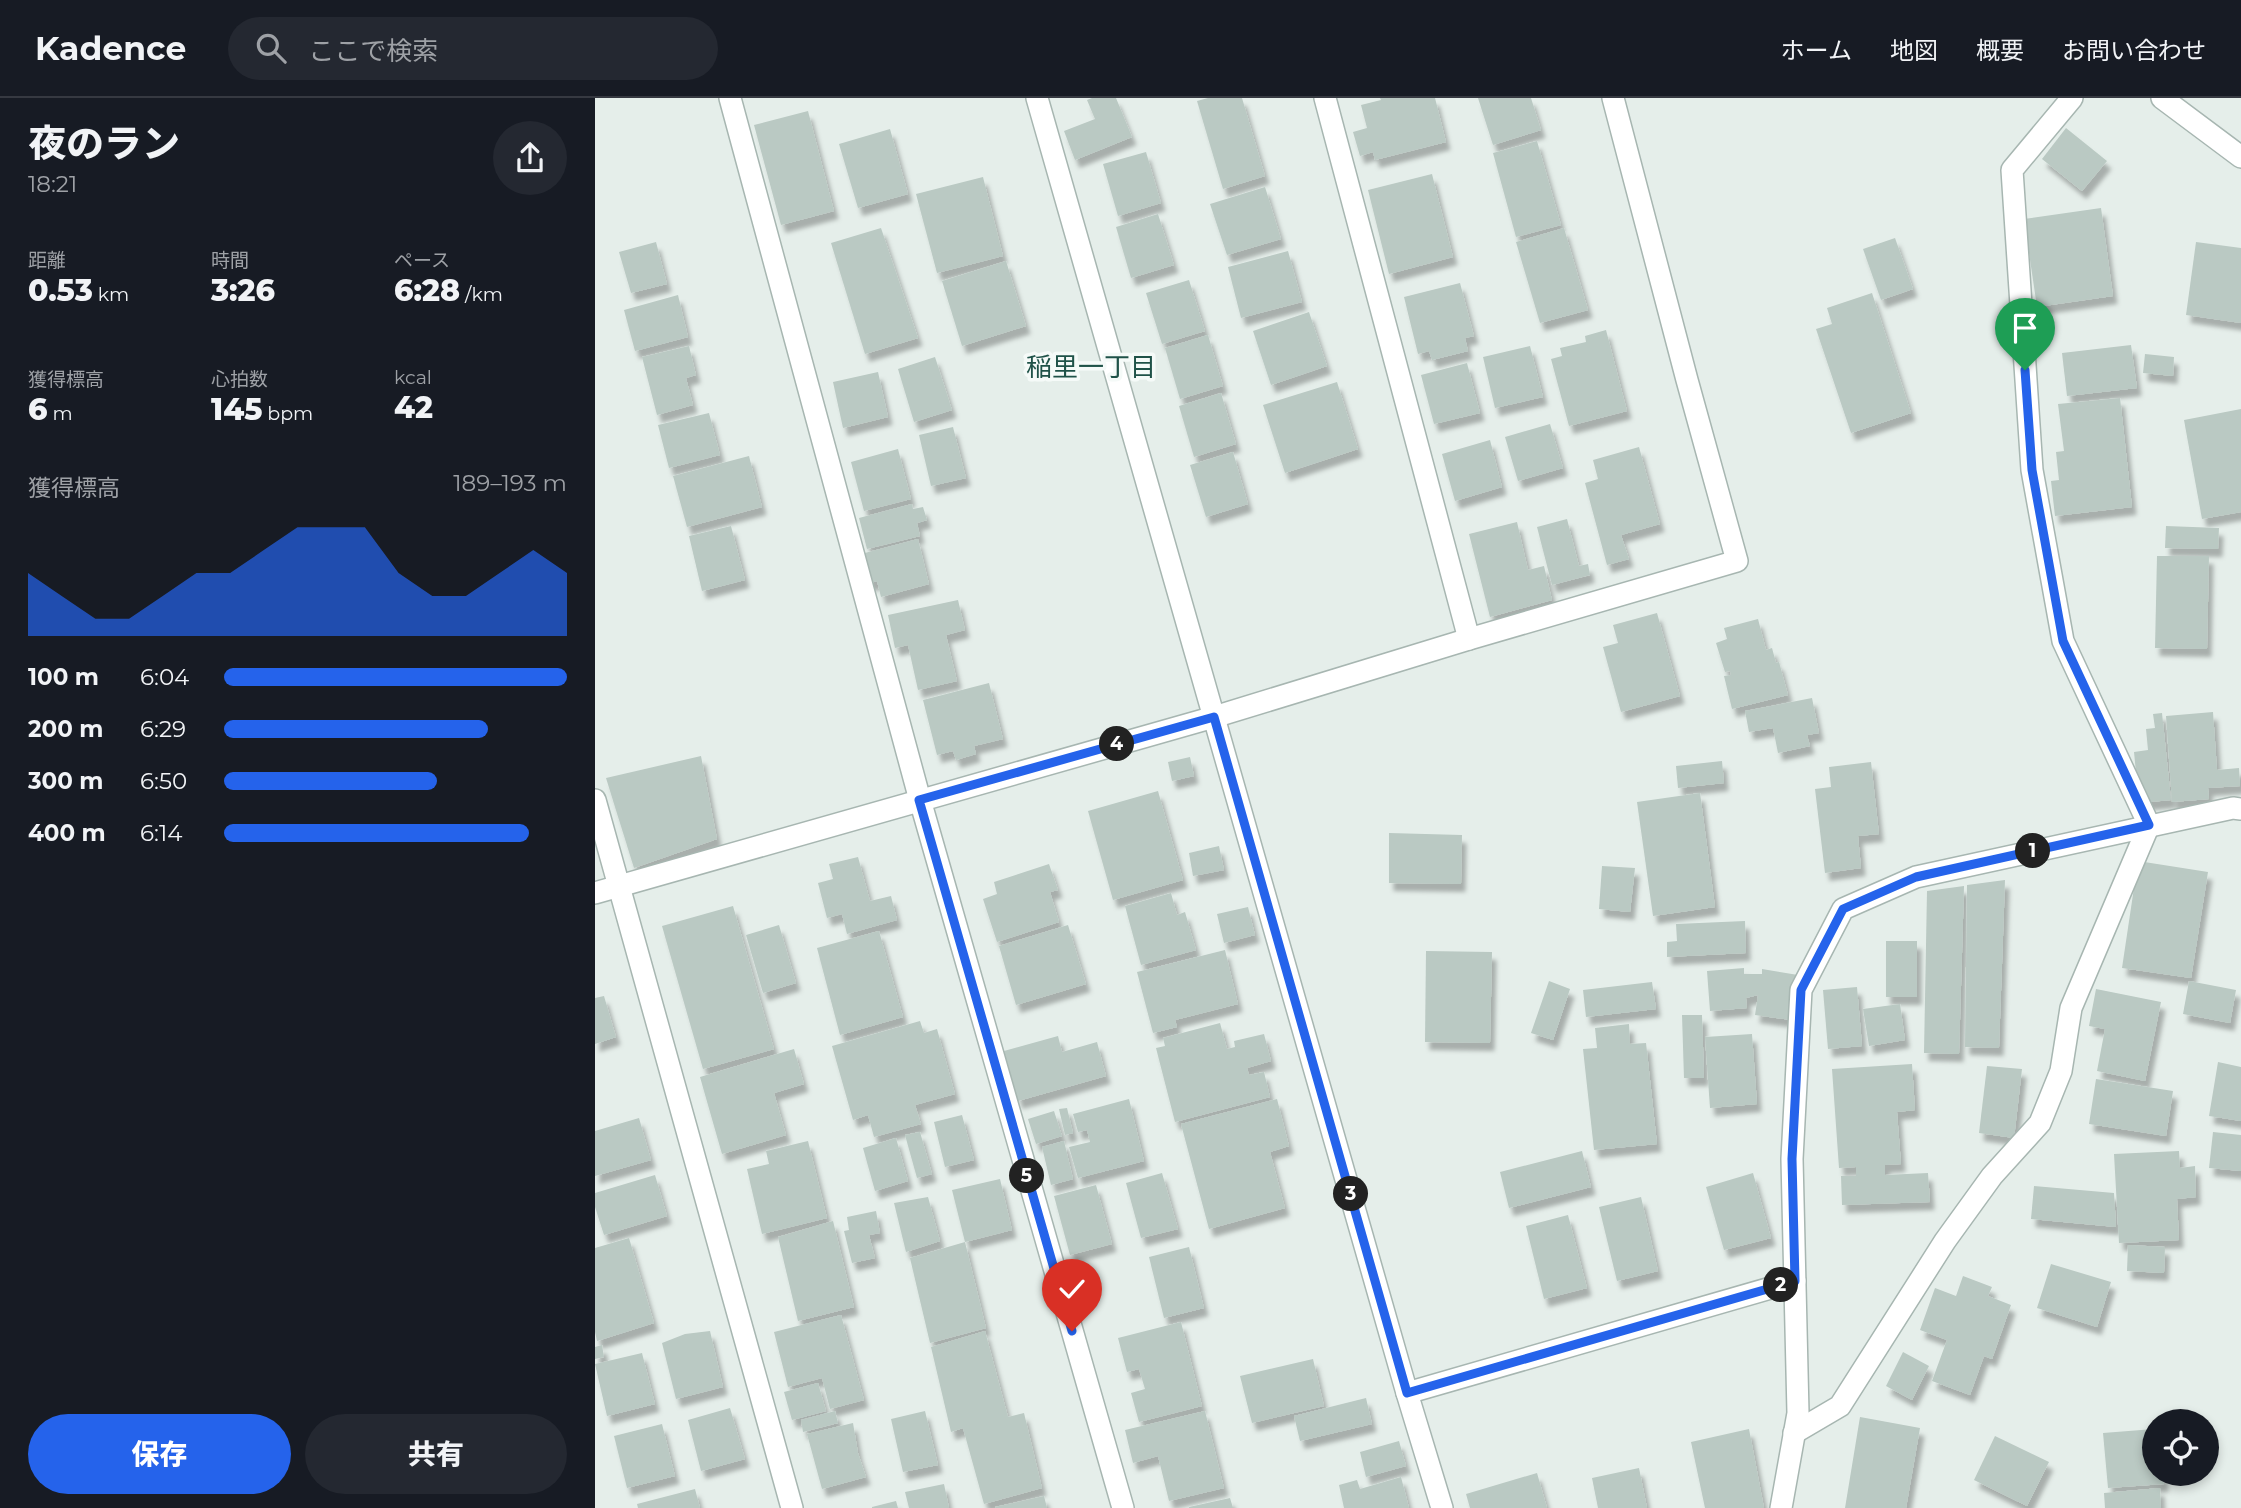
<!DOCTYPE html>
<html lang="ja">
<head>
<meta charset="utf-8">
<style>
  :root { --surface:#171b24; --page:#242831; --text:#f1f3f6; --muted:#9ea1a6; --line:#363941; --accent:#2563eb }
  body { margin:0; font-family:Montserrat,"Noto Sans JP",sans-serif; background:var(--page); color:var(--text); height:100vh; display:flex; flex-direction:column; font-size:26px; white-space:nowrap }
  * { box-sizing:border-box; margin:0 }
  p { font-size:23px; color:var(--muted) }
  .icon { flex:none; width:38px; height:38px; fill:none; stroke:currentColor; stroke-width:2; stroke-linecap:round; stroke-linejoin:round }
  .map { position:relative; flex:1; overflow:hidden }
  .drawer { display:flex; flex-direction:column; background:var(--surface); width:595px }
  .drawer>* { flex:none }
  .fabs { position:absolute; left:1547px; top:1311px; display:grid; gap:14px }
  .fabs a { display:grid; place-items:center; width:77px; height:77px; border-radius:50%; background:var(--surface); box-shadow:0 4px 10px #0003; font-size:35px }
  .pin { position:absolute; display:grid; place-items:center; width:60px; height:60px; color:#fff; margin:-72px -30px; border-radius:50% 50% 50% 0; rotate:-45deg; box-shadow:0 0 7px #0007 }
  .pin .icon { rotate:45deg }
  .km { position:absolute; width:35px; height:35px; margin:-18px; border-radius:50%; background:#222; color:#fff; font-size:19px; line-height:35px; text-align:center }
  .round { display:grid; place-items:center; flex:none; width:74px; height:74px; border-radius:37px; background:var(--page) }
  .headline { display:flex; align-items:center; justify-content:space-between; height:119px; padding:0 28px }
  h1 { font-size:38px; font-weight:800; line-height:52px }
  .metrics { display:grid; grid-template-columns:repeat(3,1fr); gap:10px; height:119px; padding:7px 28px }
  .metrics div { display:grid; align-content:center }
  .metrics b { font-size:30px; font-weight:800 }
  .metrics small { font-size:19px; font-weight:400 }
  .metrics p { font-size:19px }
  .chart { height:196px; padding:14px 28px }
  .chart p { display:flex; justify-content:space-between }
  .chart svg { width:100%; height:126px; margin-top:7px; fill:var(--accent); opacity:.7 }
  .action { display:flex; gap:14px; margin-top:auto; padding:14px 28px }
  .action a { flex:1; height:80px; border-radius:42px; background:var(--accent); color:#fff; font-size:28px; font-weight:800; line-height:80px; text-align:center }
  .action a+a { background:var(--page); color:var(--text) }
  ul { padding:0 28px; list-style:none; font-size:23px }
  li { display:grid; grid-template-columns:112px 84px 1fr; align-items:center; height:52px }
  li i { height:18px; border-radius:9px; background:var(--accent) }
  header { display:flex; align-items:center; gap:42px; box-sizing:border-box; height:98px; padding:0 35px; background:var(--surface); border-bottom:2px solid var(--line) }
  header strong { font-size:33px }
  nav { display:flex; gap:38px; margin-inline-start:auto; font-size:24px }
  .search { width:490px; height:63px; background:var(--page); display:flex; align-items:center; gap:18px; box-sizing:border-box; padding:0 24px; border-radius:38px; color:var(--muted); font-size:26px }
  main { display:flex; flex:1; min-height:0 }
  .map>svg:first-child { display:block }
</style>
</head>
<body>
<header>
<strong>Kadence</strong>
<div class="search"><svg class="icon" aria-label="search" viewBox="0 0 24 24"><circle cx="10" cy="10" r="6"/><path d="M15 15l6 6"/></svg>ここで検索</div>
<nav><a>ホーム</a><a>地図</a><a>概要</a><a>お問い合わせ</a></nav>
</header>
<main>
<section class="drawer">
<div class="headline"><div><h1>夜のラン</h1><p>18:21</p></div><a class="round"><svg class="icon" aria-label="share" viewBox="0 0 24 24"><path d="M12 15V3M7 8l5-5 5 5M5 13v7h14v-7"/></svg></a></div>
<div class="metrics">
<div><p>距離</p><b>0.53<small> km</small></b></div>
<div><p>時間</p><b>3:26</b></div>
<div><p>ペース</p><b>6:28<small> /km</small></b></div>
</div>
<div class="metrics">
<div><p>獲得標高</p><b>6<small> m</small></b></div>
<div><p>心拍数</p><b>145<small> bpm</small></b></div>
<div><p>kcal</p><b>42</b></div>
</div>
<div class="chart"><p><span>獲得標高</span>189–193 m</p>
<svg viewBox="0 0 160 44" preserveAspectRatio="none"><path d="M0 44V22L10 30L20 38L30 38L40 30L50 22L60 22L70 14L80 6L90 6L100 6L110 22L120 30L130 30L140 22L150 14L160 22V44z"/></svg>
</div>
<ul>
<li><b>100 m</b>6:04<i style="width:100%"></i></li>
<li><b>200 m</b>6:29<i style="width:77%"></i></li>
<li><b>300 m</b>6:50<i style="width:62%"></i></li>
<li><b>400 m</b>6:14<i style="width:89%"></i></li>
</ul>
<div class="action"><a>保存</a><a>共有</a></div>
</section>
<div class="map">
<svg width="1646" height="1410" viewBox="0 0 1646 1410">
  <defs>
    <filter id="shadow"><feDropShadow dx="4.5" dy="8" stdDeviation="2" flood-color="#0004"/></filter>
  </defs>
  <rect width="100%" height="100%" fill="#e5eeea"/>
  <!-- building -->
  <g fill="#bac9c3" filter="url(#shadow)">
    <polygon points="497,0 521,0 537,39 480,62 469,33 500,21 492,2"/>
    <polygon points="613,0 647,0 670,78 628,91 602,3"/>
    <polygon points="785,0 840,0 851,44 780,62 778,54 765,58 758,34 772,30 766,7 786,2"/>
    <polygon points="883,0 936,0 946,32 898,47"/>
    <polygon points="213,13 239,113 186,127 159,27"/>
    <polygon points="1471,30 1512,63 1487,93 1447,61"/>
    <polygon points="295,31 313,96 263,110 244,46"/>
    <polygon points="942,43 966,127 921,139 898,55"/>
    <polygon points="551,54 566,105 523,118 508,66"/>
    <polygon points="837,76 858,159 794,176 773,92"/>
    <polygon points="388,79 408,158 342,175 321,96"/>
    <polygon points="670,89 686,141 632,157 615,106"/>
    <polygon points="1506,110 1518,198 1442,209 1429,121"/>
    <polygon points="563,116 579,167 536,180 521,129"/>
    <polygon points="286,130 323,240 270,256 236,145"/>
    <polygon points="969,130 993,212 945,225 921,144"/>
    <polygon points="1300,140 1318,191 1286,202 1268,151"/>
    <polygon points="61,144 72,186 36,195 24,154"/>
    <polygon points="1601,144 1646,150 1646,225 1591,217"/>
    <polygon points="693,153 707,204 646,220 633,169"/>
    <polygon points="411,163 431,228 367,248 347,183"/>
    <polygon points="594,182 610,233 567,246 551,195"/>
    <polygon points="865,185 879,238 870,240 873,253 837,262 834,253 823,256 809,199"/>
    <polygon points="1277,195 1316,315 1256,335 1221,231 1237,226 1232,210"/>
    <polygon points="83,197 93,239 40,253 29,212"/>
    <polygon points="714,214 732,268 676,287 658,233"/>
    <polygon points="1011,232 1032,313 974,328 956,261 967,258 965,250 991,244 990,238"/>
    <polygon points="613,237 628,288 585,301 570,250"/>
    <polygon points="1536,247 1542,290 1472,298 1467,255"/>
    <polygon points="94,248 101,277 91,280 98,307 62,317 47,259"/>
    <polygon points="935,248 948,299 900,310 888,259"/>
    <polygon points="1550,256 1579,259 1578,278 1548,275"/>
    <polygon points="340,259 357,312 319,324 303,271"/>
    <polygon points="872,265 885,315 839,326 826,277"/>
    <polygon points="283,274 293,319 248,330 238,284"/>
    <polygon points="742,284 763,351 690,375 668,307"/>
    <polygon points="626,295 641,346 599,359 584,308"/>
    <polygon points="1525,300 1537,409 1460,418 1456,383 1464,382 1461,354 1469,353 1463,306"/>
    <polygon points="1646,311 1646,414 1607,421 1589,322"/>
    <polygon points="114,315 125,357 74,370 63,327"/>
    <polygon points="955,326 968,370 923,383 910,339"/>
    <polygon points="358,329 371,380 336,388 324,337"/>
    <polygon points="895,342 907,389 860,403 847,356"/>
    <polygon points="1044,349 1065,426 1026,437 1034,461 1012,467 990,385 1003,381 998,362"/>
    <polygon points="303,351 316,401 269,413 256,364"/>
    <polygon points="638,354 653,406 611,419 595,367"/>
    <polygon points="154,358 167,409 92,429 78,378"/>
    <polygon points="317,406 318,411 328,409 332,422 322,425 325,438 272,451 264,420"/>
    <polygon points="972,421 984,468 993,466 995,477 957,487 942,429"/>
    <polygon points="922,424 933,472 949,468 957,502 895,519 874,436"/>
    <polygon points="136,428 150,482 107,493 94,438"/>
    <polygon points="1571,428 1624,430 1623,451 1570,450"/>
    <polygon points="323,441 334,486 286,499 282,483 273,486 266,456"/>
    <polygon points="1562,458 1614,458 1612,551 1560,550"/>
    <polygon points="363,502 370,532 351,537 362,583 323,592 313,547 300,550 293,517"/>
    <polygon points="1062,515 1085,598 1026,614 1008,549 1023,545 1018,527"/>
    <polygon points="1163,521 1171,552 1177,550 1181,565 1184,564 1193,597 1137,611 1129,578 1136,577 1135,573 1130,574 1121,545 1132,541 1129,530"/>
    <polygon points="394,585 408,641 379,648 381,656 361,662 358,653 342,657 328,602"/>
    <polygon points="1217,600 1224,635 1212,637 1215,648 1183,655 1178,630 1154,634 1150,613"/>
    <polygon points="1618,614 1622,672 1644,670 1645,688 1613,690 1614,701 1577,704 1571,618"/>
    <polygon points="1567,615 1576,702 1544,705 1539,654 1553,652 1551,631 1560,630 1558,616"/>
    <polygon points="106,658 122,741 39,770 11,680"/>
    <polygon points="595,659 599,678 577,683 573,664"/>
    <polygon points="1127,663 1129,685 1083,690 1081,668"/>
    <polygon points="1276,664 1284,736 1263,738 1266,770 1230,775 1220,691 1236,689 1234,669"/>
    <polygon points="563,693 588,782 518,802 493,713"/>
    <polygon points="1105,695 1120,809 1058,818 1042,704"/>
    <polygon points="794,735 867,737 866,786 794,785"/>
    <polygon points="624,748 629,772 598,778 594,755"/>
    <polygon points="263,759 275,803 296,798 302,822 252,836 247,816 232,820 223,785 238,781 234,766"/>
    <polygon points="1543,763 1613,774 1596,880 1527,870"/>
    <polygon points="454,766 463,792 455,794 464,824 402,844 388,801 402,796 399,784"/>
    <polygon points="1007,768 1040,770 1035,814 1004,811"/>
    <polygon points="1410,782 1404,950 1370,949 1372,787"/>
    <polygon points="1369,788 1364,956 1329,955 1332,793"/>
    <polygon points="576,795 582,817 590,814 601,852 546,867 530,808"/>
    <polygon points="138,808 179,951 108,971 67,828"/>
    <polygon points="653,809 660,837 629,845 622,816"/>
    <polygon points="1150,823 1151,855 1072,859 1072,844 1082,843 1081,826"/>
    <polygon points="184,827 201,885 168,895 151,837"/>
    <polygon points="473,827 491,886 421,907 404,848"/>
    <polygon points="284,833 308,919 245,937 222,850"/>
    <rect x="1291" y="843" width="31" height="56"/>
    <polygon points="630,852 643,906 580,922 582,929 558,935 542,874"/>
    <polygon points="831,853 897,854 895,945 830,944"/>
    <polygon points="1149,870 1149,876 1167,876 1167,871 1203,877 1196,922 1160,917 1163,897 1151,900 1152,910 1115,913 1112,873"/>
    <polygon points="954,883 975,891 958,942 936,935"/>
    <polygon points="1594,883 1641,892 1635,925 1588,916"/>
    <polygon points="1057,884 1061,911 991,919 988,892"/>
    <polygon points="1262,889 1267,948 1233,951 1228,892"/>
    <polygon points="1501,891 1566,904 1550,983 1502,973 1510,931 1494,928"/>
    <polygon points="9,898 21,939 0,946 0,900"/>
    <polygon points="1305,906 1310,942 1274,948 1268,911"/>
    <polygon points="1087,917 1107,917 1109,980 1089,980"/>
    <polygon points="325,923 329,935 342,931 360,996 320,1007 326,1026 279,1039 273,1017 258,1022 237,948"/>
    <polygon points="625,925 632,951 640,949 639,943 669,936 676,963 652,970 654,977 669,974 675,999 580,1024 561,950 570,948 568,940"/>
    <polygon points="1034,926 1035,946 1051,945 1062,1046 999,1052 988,951 1002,950 1000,930"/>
    <polygon points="1157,936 1162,1006 1115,1010 1110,939"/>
    <polygon points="463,938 467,954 502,944 511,978 423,1003 409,953"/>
    <polygon points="199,951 209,986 179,995 191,1037 127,1056 105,979"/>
    <polygon points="1623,964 1646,969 1646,1023 1614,1018"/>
    <polygon points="1317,966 1320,1012 1302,1014 1306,1066 1290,1067 1290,1077 1333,1075 1335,1104 1247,1107 1246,1078 1261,1078 1261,1069 1244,1070 1237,971"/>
    <polygon points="1392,968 1427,971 1419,1040 1384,1035"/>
    <polygon points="1501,981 1578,993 1571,1038 1494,1026"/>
    <polygon points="534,1001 549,1063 483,1080 474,1049 495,1044 492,1032 483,1034 478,1016"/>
    <polygon points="682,1001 694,1048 675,1054 690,1110 614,1131 586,1026"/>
    <polygon points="472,1010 478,1035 470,1037 464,1011"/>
    <polygon points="459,1013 467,1038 441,1046 433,1021"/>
    <polygon points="367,1017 379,1062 350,1069 339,1024"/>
    <polygon points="44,1020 56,1062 0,1078 0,1033"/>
    <polygon points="325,1034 337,1076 322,1080 310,1037"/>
    <polygon points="1618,1034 1646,1037 1646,1073 1614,1070"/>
    <polygon points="301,1040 313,1083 280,1093 268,1050"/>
    <polygon points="213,1043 232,1120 167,1136 152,1071 174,1066 171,1053"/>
    <polygon points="469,1043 478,1081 456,1087 447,1049"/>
    <polygon points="987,1053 996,1089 914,1110 905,1074"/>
    <polygon points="1584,1053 1585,1070 1600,1068 1601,1099 1582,1101 1584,1142 1524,1145 1519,1056"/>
    <polygon points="567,1075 583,1131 546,1140 531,1085"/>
    <polygon points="1158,1075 1176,1140 1129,1152 1111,1089"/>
    <polygon points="60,1077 72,1118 9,1137 0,1109 0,1095"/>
    <polygon points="405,1081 417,1132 370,1144 391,1230 335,1245 315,1160 370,1144 357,1092"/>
    <polygon points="501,1087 517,1146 475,1157 459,1098"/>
    <polygon points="1439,1088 1519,1095 1521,1129 1436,1121"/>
    <polygon points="333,1099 345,1143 311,1154 299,1105"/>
    <polygon points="1046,1099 1063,1173 1022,1183 1004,1109"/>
    <polygon points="281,1113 285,1135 274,1137 280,1160 257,1165 249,1133 254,1132 252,1119"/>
    <polygon points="973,1117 992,1190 949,1201 931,1128"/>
    <polygon points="238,1123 259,1209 203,1223 183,1139"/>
    <polygon points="34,1140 59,1225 2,1243 0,1234 0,1150"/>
    <polygon points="1533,1147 1570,1149 1569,1175 1532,1173"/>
    <polygon points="594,1149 609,1210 569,1220 554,1159"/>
    <polygon points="1456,1166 1516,1184 1502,1229 1442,1210"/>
    <polygon points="1368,1178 1397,1189 1393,1198 1416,1207 1397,1261 1389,1258 1375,1297 1337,1283 1352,1242 1325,1232 1340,1190 1361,1198"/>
    <polygon points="246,1217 269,1302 235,1311 227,1280 193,1289 179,1234"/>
    <polygon points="586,1224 607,1308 544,1324 536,1295 550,1291 544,1271 532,1274 523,1240"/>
    <polygon points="115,1233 128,1289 81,1301 67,1245 90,1236"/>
    <polygon points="390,1233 413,1319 429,1315 447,1390 389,1406 368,1330 356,1334 336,1249"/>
    <polygon points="7,1247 9,1259 0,1261 0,1249"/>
    <polygon points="1308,1254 1334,1268 1317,1302 1291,1288"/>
    <polygon points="47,1255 60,1306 12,1318 0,1266"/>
    <polygon points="718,1261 729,1308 657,1325 645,1278"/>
    <polygon points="223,1285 231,1313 197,1322 189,1294"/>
    <polygon points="771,1300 777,1326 705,1343 699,1318"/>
    <polygon points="135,1310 150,1361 106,1373 93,1322"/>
    <polygon points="240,1313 243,1325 208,1334 206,1322"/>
    <polygon points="330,1313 343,1367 308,1374 296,1321"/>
    <polygon points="610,1313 629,1390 574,1403 563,1358 538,1365 530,1332"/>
    <polygon points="1265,1319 1325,1330 1311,1410 1250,1410"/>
    <polygon points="258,1325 263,1355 271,1379 227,1391 212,1336"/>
    <polygon points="67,1326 80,1378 32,1390 19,1338"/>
    <polygon points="1154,1331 1169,1410 1110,1410 1096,1344"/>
    <polygon points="1559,1331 1559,1376 1568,1376 1569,1386 1513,1390 1508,1335"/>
    <polygon points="1400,1338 1454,1364 1432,1408 1379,1382"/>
    <polygon points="804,1343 811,1368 771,1379 765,1354"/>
    <polygon points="1044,1370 1052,1410 1003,1410 997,1380"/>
    <polygon points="942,1375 952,1410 875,1410 871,1396"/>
    <polygon points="806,1379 814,1410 749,1410 744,1387 762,1382 765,1391"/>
    <polygon points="349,1386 354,1410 314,1410 310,1394"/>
    <polygon points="1565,1390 1566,1410 1510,1410 1509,1395"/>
    <polygon points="100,1391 105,1410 43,1410 42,1406"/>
    <polygon points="449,1398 452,1410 401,1410 400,1409"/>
    <polygon points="635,1400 638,1410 594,1410 594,1409"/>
    <polygon points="301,1403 303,1410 277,1410 277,1409"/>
  </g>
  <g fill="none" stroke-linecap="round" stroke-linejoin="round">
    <defs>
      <g id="minor">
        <polyline points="135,0 325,702 528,1410"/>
        <polyline points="442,0 812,1295 847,1410"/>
        <polyline points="730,0 874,541"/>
        <polyline points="1567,0 1646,59"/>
        <polyline points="0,702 197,1410"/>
        <polyline points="0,795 619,619 874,541 1142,463 1092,282 1018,0"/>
        <polyline points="812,1295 1200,1183"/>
        <polyline points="1199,1335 1245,1308 1350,1143 1397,1078 1445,1025 1466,973 1476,910 1554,727 1468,543 1437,372 1417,72 1477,0"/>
        <polyline points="1186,1410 1203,1315 1197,1061 1206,892 1248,811 1321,779 1638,710 1646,711"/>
      </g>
    </defs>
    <!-- minor casing -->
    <use href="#minor" stroke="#a7b6b1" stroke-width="24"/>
    <!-- minor -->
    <use href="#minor" stroke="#fff" stroke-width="21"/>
  </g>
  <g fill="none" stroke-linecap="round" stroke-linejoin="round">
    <defs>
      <polyline id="route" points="477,1233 324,702 619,619 812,1295 1200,1183 1197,1061 1206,892 1248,811 1321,779 1554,727 1468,543 1437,372 1430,272"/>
    </defs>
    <!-- route casing -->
    <use href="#route" stroke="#fff" stroke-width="14"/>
    <!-- route -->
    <use href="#route" stroke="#2563eb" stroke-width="9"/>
  </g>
  <g text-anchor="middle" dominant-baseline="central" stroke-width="7" stroke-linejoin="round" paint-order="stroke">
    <!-- neighbourhood labels -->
    <g font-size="26" fill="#1f5248" stroke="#f5faf8">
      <text x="496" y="269">稲里一丁目</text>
    </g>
  </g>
</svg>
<div class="fabs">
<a><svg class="icon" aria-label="locate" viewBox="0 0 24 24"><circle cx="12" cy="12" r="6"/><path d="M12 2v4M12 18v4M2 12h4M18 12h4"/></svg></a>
</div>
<div class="pin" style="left:1430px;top:272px;background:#1e9e55"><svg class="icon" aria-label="arrive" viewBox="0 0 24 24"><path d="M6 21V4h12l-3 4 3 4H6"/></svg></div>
<div class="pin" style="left:477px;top:1233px;background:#d93025"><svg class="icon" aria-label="check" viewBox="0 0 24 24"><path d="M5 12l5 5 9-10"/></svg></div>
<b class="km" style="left:1438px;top:753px">1</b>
<b class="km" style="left:1186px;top:1187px">2</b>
<b class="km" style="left:756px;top:1096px">3</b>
<b class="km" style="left:522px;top:646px">4</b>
<b class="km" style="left:432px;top:1078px">5</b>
</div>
</main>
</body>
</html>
